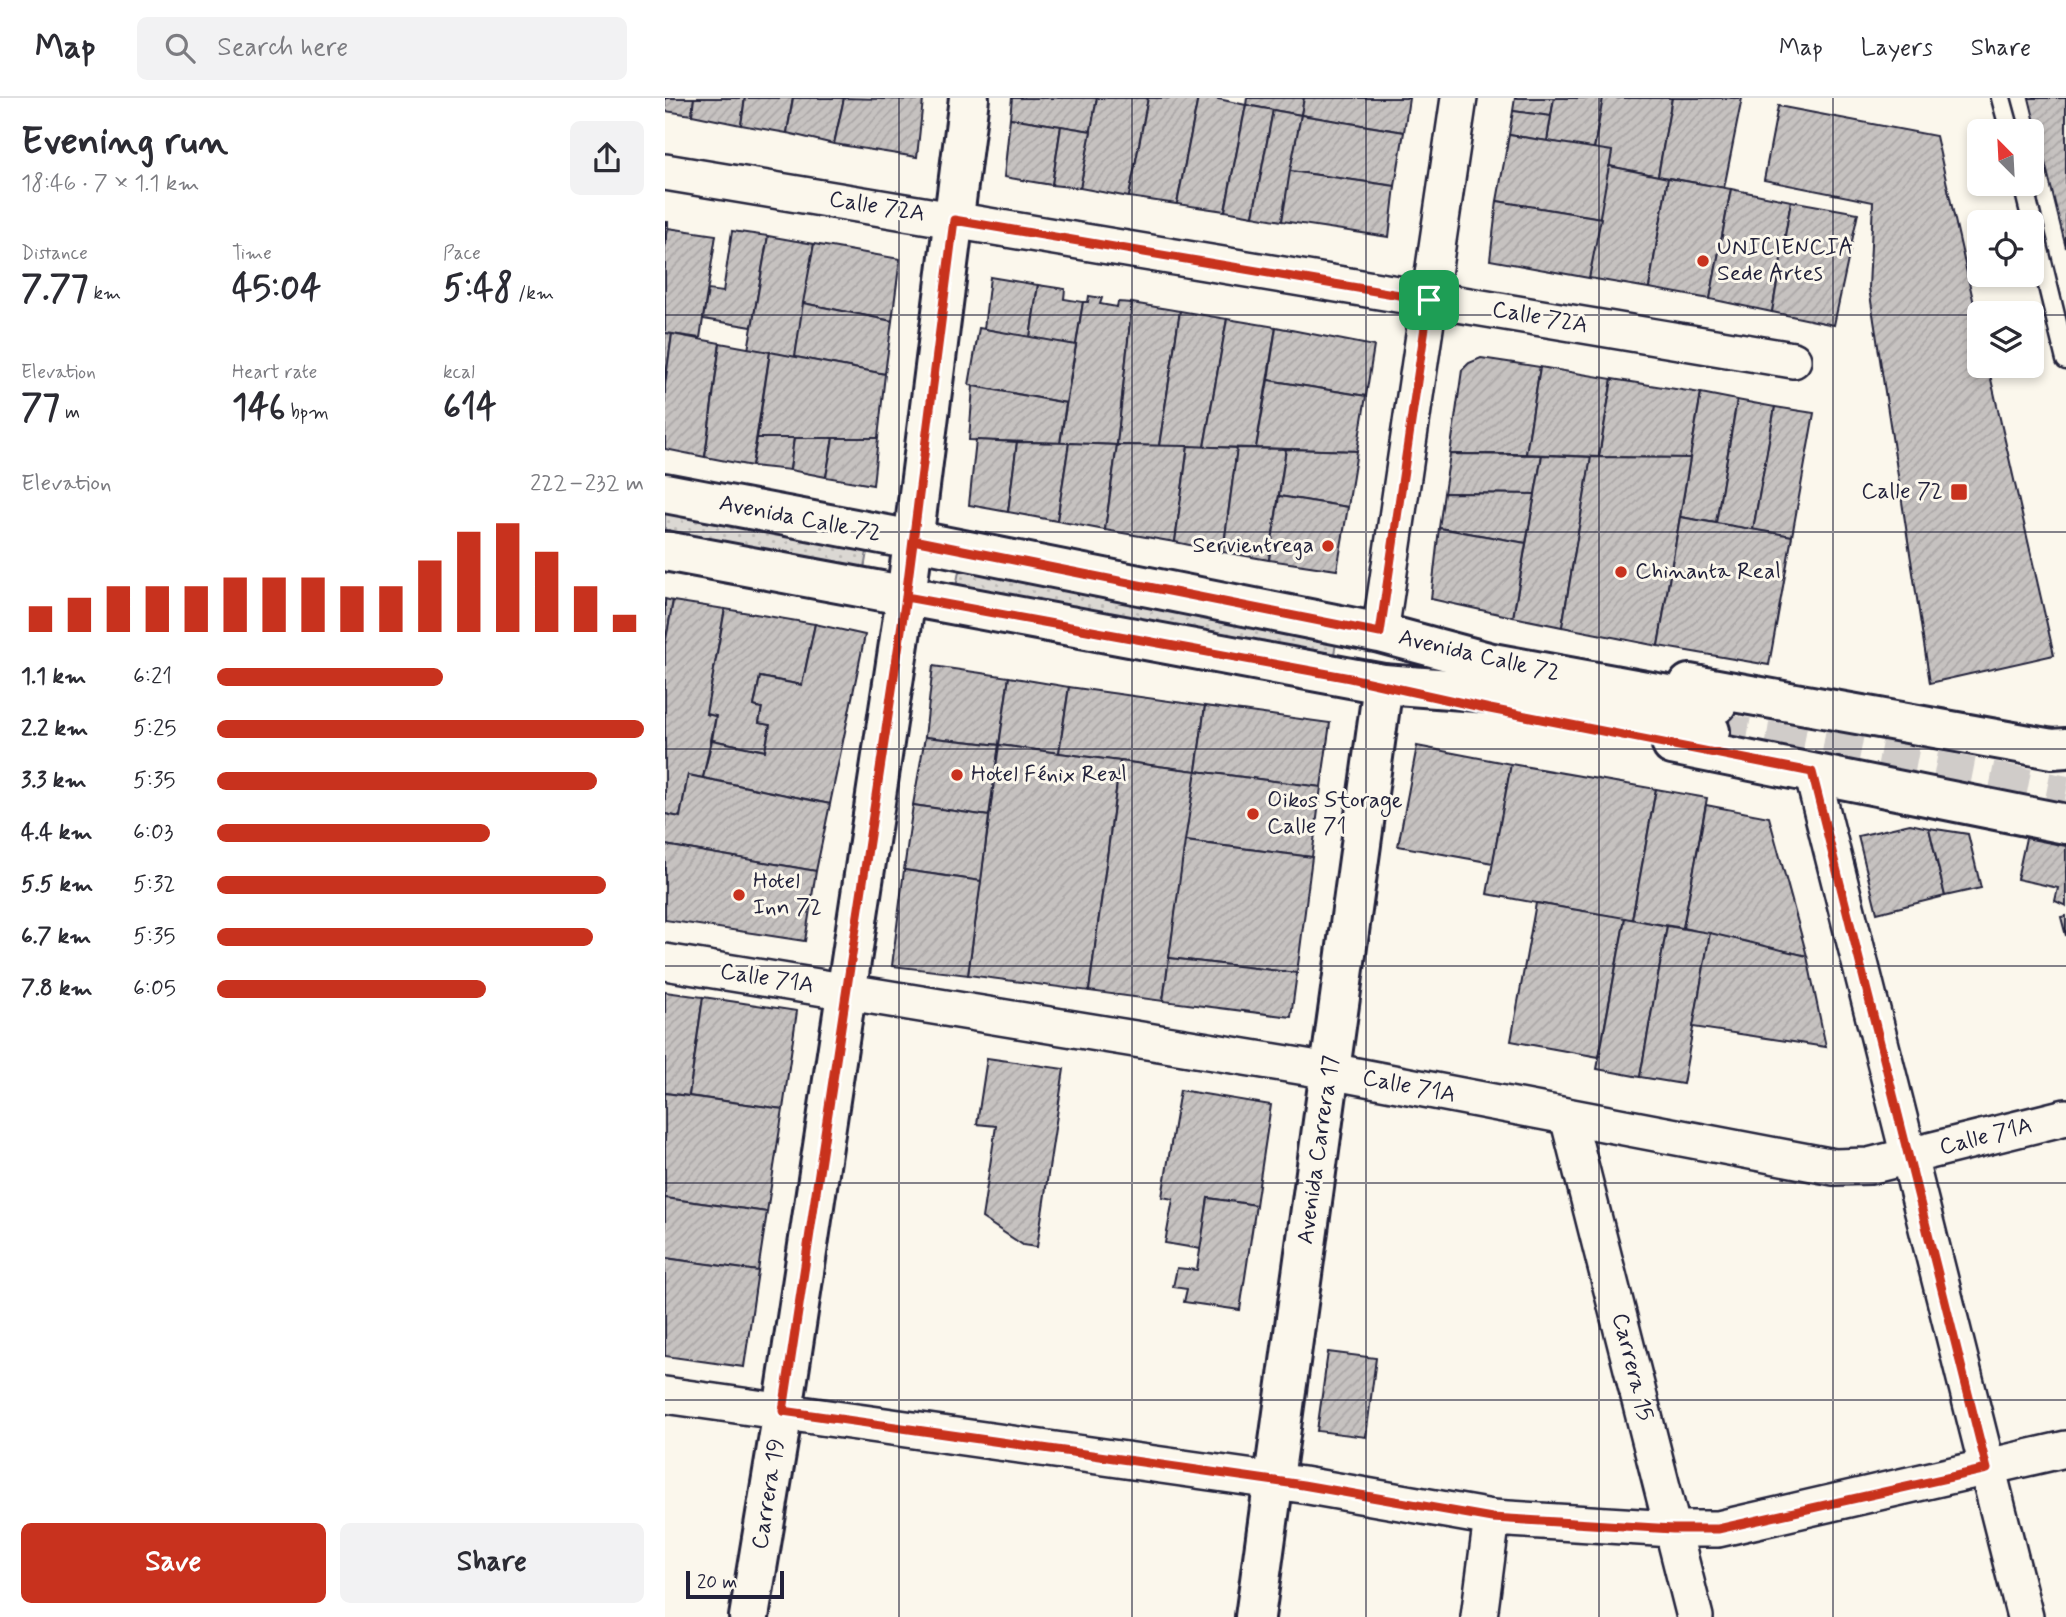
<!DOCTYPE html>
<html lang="en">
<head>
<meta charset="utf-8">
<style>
  :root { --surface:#fff; --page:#f2f2f3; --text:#2b2b33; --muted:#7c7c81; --line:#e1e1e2; --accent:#c8321e }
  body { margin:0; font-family:Mynerve,sans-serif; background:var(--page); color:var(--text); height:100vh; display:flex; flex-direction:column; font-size:26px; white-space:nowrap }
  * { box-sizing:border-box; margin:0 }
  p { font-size:23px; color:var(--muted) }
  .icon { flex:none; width:38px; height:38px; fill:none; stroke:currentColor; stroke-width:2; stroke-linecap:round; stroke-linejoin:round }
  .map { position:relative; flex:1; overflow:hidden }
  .sheet { display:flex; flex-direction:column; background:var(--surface); width:665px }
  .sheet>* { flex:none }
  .needle { width:46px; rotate:336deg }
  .buttons { position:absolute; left:1302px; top:21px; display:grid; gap:14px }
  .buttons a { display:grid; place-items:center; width:77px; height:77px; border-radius:10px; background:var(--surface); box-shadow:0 4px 10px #0003; font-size:35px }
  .scale { position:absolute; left:21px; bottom:18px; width:98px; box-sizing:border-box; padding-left:7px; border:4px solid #22223b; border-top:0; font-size:19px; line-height:24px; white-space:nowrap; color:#22223b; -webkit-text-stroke:5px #fbf7ec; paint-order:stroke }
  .pin { position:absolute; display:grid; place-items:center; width:60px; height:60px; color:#fff; margin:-30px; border-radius:14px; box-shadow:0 4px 10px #0006 }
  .round { display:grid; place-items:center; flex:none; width:74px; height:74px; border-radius:10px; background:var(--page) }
  .head { display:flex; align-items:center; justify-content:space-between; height:119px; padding:0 21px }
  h1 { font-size:38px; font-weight:800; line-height:52px }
  .metrics { display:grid; grid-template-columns:repeat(3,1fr); gap:10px; height:119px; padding:7px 21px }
  .metrics div { display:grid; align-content:center }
  .metrics b { font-size:35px; font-weight:800 }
  .metrics small { font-size:19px; font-weight:400 }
  .metrics p { font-size:19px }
  .chart { height:196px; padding:14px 21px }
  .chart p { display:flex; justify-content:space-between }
  .chart svg { width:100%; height:126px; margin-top:7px; stroke:var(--accent); stroke-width:6 }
  .button { display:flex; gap:14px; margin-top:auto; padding:14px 21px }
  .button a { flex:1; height:80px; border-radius:10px; background:var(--accent); color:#fff; font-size:28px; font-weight:800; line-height:80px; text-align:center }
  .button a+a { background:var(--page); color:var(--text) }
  ul { padding:0 21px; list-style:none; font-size:23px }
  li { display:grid; grid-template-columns:112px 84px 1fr; align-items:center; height:52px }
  li i { height:18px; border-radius:9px; background:var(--accent) }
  header { display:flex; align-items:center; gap:42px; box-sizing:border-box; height:98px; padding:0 35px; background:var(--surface); border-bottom:2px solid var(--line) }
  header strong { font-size:33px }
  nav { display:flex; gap:38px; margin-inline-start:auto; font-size:24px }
  .search { width:490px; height:63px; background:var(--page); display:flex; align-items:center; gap:18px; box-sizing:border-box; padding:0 24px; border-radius:10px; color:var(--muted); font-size:26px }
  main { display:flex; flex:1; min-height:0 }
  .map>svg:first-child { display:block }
</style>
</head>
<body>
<header>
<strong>Map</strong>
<div class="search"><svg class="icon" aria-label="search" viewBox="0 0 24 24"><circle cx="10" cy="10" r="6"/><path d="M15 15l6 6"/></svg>Search here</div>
<nav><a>Map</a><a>Layers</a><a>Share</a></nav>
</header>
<main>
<section class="sheet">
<div class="head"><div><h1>Evening run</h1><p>18:46 · 7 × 1.1 km</p></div><a class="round"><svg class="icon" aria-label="share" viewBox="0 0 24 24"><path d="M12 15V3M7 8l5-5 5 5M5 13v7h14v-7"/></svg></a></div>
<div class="metrics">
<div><p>Distance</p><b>7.77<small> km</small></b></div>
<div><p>Time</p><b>45:04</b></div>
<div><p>Pace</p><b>5:48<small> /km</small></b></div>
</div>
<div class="metrics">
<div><p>Elevation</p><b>77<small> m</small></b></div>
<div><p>Heart rate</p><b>146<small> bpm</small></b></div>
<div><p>kcal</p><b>614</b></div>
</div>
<div class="chart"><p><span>Elevation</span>222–232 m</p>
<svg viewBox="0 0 160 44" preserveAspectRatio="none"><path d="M5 44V35M15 44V32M25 44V28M35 44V28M45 44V28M55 44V25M65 44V25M75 44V25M85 44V28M95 44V28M105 44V19M115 44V9M125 44V6M135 44V16M145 44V28M155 44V38"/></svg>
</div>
<ul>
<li><b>1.1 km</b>6:21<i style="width:53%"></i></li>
<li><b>2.2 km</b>5:25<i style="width:100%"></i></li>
<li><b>3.3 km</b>5:35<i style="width:89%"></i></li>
<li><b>4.4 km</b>6:03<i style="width:64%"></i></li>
<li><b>5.5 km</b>5:32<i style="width:91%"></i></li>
<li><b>6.7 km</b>5:35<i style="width:88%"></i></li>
<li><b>7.8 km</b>6:05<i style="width:63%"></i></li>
</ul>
<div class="button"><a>Save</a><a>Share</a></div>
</section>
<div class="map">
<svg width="1401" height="1519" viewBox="0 0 1401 1519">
  <defs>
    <pattern id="grass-dots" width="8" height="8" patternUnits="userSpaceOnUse" patternTransform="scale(1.75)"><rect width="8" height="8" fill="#dbd8d3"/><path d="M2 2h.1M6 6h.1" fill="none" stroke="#bcb9b6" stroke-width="1.8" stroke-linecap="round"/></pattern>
    <pattern id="building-hatch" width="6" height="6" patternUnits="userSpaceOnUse" patternTransform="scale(1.75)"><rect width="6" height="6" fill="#c6c2c0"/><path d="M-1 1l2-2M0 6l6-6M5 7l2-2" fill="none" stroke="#aaa6a6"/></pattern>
  </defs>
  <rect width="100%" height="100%" fill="#fbf7ec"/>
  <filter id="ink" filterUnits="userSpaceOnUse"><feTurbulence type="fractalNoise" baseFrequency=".0143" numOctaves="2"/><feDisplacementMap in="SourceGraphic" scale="14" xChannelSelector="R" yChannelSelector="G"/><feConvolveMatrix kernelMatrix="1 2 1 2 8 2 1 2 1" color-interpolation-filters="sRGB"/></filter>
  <g filter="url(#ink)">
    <!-- grass -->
    <g fill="url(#grass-dots)" stroke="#7e7d87" stroke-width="2">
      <polygon points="0,412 203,448 199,471 0,436"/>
      <polygon points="295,468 673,535 669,556 291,489"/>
    </g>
    <!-- building -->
    <g fill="url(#building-hatch)" stroke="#22223b" stroke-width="2">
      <polygon points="0,0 29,0 27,17 0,13"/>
      <polygon points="29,0 80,0 76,27 27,17"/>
      <polygon points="80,0 128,0 122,35 76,27"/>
      <polygon points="128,0 179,0 169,46 122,35"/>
      <polygon points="179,0 258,2 252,59 169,46"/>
      <polygon points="347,0 432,0 426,33 345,20"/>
      <polygon points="432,0 483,0 464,99 415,90"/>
      <polygon points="483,0 533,0 512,106 464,99"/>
      <polygon points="533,0 549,0 581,7 560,113 512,106"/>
      <polygon points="582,0 639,0 636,17 581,7"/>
      <polygon points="639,0 744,0 739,34 636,17"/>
      <polygon points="850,0 889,0 886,18 848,13"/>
      <polygon points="889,0 938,0 929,51 882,43"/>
      <polygon points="938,0 1007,0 993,78 944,68 947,53 929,51"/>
      <polygon points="1007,0 1077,0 1059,90 993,78"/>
      <polygon points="1364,0 1401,0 1401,150"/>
      <polygon points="581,7 608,12 588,118 560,113"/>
      <polygon points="1113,8 1271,38 1314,228 1314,268 1323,268 1389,557 1265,585 1204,190 1208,104 1099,82"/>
      <polygon points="608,12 636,17 617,123 588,118"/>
      <polygon points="848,13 886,18 882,43 844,37"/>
      <polygon points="636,17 739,34 730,88 625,73"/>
      <polygon points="345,20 396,28 387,87 339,79"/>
      <polygon points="396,28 426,33 415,90 387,87"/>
      <polygon points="844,37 947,53 936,120 832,103"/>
      <polygon points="944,68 1003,80 984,190 924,180"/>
      <polygon points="625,73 730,88 724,139 617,123"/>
      <polygon points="1003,80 1066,91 1045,201 984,190"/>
      <polygon points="1066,91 1126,103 1107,214 1045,201"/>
      <polygon points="832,103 936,120 924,180 825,162"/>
      <polygon points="1126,103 1193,115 1169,227 1107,214"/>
      <polygon points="0,124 3,124 3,130 0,150"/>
      <polygon points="3,130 51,137 35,240 0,235 0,150"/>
      <polygon points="67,133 103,138 87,229 38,221 43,192 58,194"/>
      <polygon points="103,138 149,146 130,259 83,252"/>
      <polygon points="149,146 235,161 227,223 138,205"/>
      <polygon points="325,179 373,187 365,240 319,231"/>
      <polygon points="373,187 400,191 399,201 418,204 411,247 365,240"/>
      <polygon points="424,198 437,200 435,206 452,209 453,204 467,205 452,347 395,345 418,204 423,204"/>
      <polygon points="138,205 227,223 220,276 130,259"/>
      <polygon points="467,205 515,213 494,348 452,347"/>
      <polygon points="515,213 562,221 539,349 494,348"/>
      <polygon points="562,221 611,229 591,350 539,349"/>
      <polygon points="611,229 709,248 701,298 603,282"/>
      <polygon points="314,230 411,247 401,305 304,287"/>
      <polygon points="0,235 7,236 0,287"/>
      <polygon points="7,236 55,245 40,359 0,351 0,287"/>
      <polygon points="55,245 105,254 87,368 40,359"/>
      <polygon points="105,254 220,276 213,340 92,340"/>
      <polygon points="816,260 875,269 861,356 785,356 797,272 804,265"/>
      <polygon points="875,269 947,281 934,359 861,356"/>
      <polygon points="947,281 1036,295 1025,360 934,359"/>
      <polygon points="603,282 701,298 692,353 591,350"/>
      <polygon points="308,288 401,305 395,345 304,342"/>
      <polygon points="1036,295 1072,302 1051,425 1015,419"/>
      <polygon points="1072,302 1110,309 1088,432 1051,425"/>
      <polygon points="1110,309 1149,315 1127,438 1088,432"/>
      <polygon points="92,340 129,340 125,372 87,368"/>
      <polygon points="129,340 168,340 161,379 125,372"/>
      <polygon points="168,340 213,340 208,387 161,379"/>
      <polygon points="311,342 352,344 343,414 304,407"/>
      <polygon points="352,344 404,345 392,423 343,414"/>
      <polygon points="404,345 452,347 440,432 392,423"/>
      <polygon points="452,347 523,348 510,444 440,432"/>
      <polygon points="523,348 572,350 558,454 510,444"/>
      <polygon points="572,350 621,351 604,462 558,454"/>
      <polygon points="621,351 692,353 683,409 614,398"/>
      <polygon points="785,356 877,357 870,396 779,395"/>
      <polygon points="877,357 926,359 897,529 848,519"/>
      <polygon points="926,359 1025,360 993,548 897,529"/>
      <polygon points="779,395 870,396 861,445 774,430"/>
      <polygon points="614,398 683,409 672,472 604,462"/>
      <polygon points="1015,419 1127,438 1104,567 993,548"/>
      <polygon points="774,430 861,445 848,519 766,501"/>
      <polygon points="0,501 8,503 0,547"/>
      <polygon points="8,503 60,511 41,616 51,618 38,680 23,677 15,719 0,716 0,547"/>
      <polygon points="60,511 150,526 137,587 95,579 89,608 97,610 94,625 105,627 100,653 47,642 51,618 41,616"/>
      <polygon points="150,526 200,537 165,706 38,680 47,642 100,653 105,627 94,625 97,610 89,608 95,579 137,587"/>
      <polygon points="268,568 344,579 334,647 260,639"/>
      <polygon points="344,579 404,589 394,655 334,647"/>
      <polygon points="404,589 540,608 531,673 394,655"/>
      <polygon points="540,608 665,625 656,689 531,673"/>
      <polygon points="260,639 334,647 324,718 248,707"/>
      <polygon points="334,647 455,663 424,893 303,877"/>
      <polygon points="752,648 846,666 828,765 733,748"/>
      <polygon points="455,663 531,673 498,903 424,893"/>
      <polygon points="846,666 991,691 967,822 822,796"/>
      <polygon points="531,673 656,689 647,759 520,743"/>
      <polygon points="23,677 165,706 151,773 0,747 0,716 15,719"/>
      <polygon points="991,691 1042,700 1018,830 967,822"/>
      <polygon points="248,707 324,718 316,783 239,772"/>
      <polygon points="1041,707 1104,719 1142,858 1018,830"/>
      <polygon points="1245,726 1264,730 1280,798 1212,815 1193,738"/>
      <polygon points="1264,730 1303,736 1316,790 1280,798"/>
      <polygon points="1361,740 1401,748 1401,808 1390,803 1393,790 1352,781"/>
      <polygon points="520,743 647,759 632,875 504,860"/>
      <polygon points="0,747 151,773 140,843 0,822"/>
      <polygon points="239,772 316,783 303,877 227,868"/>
      <polygon points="871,805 960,820 934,959 846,943"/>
      <polygon points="1401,818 1401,838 1396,819"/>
      <polygon points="960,820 1002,828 975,979 932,971"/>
      <polygon points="1002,828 1045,835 1018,986 975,979"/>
      <polygon points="1045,835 1142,858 1161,949 1028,929"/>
      <polygon points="504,860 632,875 626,919 498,903"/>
      <polygon points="0,894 38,899 24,998 0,995"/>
      <polygon points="38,899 132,913 118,1011 24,998"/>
      <polygon points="322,960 399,971 372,1149 358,1147 317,1120 331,1028 312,1026"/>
      <polygon points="515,992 606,1007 591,1107 543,1100 536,1151 500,1145 508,1101 497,1099"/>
      <polygon points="0,995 118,1011 102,1114 0,1100"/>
      <polygon points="0,1100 102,1114 93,1173 0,1160"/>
      <polygon points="543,1100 591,1107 575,1212 519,1204 522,1191 508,1189 512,1170 532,1172"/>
      <polygon points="0,1160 93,1173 79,1269 0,1258"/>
      <polygon points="663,1254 711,1260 701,1339 652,1333"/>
    </g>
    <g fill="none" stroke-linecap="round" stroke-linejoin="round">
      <!-- secondary-tunnel -->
      <polyline stroke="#d0ccc9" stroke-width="38" stroke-dasharray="38 19" stroke-linecap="butt" points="1045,633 1193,657 1401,697"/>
      <defs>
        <g id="lane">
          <polyline points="1336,0 1345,33"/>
          <polyline points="1358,86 1401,262"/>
        </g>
        <g id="street">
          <polyline points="0,74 1128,262"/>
          <polyline points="715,535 794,0"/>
          <polyline points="1147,674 1360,1519"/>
          <polyline points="0,864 665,973 1169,1069 1204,1068 1401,1019"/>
          <polyline points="903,1019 1030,1519"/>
          <polyline points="0,1297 638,1387 827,1420 1008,1431 1053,1431 1401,1351"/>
          <polyline points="814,1519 827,1420"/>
        </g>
        <g id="secondary">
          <polyline points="0,395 248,442 715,535 827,565 1052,606"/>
          <polyline points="0,453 718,586 825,594 1045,633"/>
          <polyline points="1024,586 1387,651 1401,650"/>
          <polyline points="1007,647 1401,726"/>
          <polyline points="84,1519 118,1313 241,499 304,0"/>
          <polyline points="590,1519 718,586"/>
        </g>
      </defs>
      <!-- lane casing -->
      <use href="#lane" stroke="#22223b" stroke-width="23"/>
      <!-- street casing -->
      <use href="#street" stroke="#22223b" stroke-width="40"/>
      <!-- secondary casing -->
      <use href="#secondary" stroke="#22223b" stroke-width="44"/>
      <!-- lane -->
      <use href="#lane" stroke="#fbf7ec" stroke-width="18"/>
      <!-- street -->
      <use href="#street" stroke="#fbf7ec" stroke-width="35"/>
      <!-- secondary -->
      <use href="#secondary" stroke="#fbf7ec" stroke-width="38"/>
    </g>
  </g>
  <g fill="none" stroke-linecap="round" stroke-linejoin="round" filter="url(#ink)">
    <defs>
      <path id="route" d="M764 202 289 122 254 397C250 431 245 465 241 499L118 1313 638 1387 827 1420 1008 1431H1053L1322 1371 1147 674 825 611 685 580 241 499 248 442 715 535 764 202"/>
    </defs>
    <!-- route casing -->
    <use href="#route" stroke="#fff" stroke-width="14"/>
    <!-- route -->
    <use href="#route" stroke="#c8321e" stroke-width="9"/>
  </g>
  <!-- grid -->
  <path fill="none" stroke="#22223b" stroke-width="2" stroke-opacity="0.55" d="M234 0V1519M467 0V1519M701 0V1519M934 0V1519M1168 0V1519M0 217H1314M1367 217H1401M0 434H1401M0 651H1401M0 868H1401M0 1085H1401M0 1302H1401"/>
  <!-- markers -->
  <g fill="#c8321e" stroke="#fbf7ec" stroke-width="2.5">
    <circle cx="1038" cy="163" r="7"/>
    <rect x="1285" y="385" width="18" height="18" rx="3.5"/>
    <circle cx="663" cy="448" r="7"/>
    <circle cx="956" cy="474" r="7"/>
    <circle cx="292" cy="677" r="7"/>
    <circle cx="588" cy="716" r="7"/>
    <circle cx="74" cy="797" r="7"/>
  </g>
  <g text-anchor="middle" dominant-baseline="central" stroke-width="6" stroke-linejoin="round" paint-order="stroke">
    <!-- street labels -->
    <g font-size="23" fill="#22223b" stroke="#fbf7ec">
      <text transform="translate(212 109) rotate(9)">Calle 72A</text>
      <text transform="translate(875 220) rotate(10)">Calle 72A</text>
      <text transform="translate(135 421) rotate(11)">Avenida Calle 72</text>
      <text transform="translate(814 558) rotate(13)">Avenida Calle 72</text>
      <text transform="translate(102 881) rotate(9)">Calle 71A</text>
      <text transform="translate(744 989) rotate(11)">Calle 71A</text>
      <text transform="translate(1321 1039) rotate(-14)">Calle 71A</text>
      <text transform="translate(654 1052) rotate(-82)">Avenida Carrera 17</text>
      <text transform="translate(967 1269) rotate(76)">Carrera 15</text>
      <text transform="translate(104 1396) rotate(-81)">Carrera 19</text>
    </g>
    <!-- poi labels -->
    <g font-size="23" fill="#22223b" stroke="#fbf7ec" text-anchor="start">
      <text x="1052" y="150">UNICIENCIA<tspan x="1052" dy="26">Sede Artes</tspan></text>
      <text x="1278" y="394" text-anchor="end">Calle 72</text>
      <text x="649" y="448" text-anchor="end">Servientrega</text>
      <text x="970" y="474">Chinanta Real</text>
      <text x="306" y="677">Hotel Fénix Real</text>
      <text x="602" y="703">Oikos Storage<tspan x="602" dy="26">Calle 71</tspan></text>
      <text x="88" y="784">Hotel<tspan x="88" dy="26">Inn 72</tspan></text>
    </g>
  </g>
</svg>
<div class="buttons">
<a><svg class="needle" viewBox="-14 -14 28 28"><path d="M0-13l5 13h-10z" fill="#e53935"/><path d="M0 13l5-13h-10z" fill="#7c7c81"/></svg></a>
<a><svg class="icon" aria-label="locate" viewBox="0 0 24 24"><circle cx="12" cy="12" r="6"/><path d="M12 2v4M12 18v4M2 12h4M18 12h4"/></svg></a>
<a><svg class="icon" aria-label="layers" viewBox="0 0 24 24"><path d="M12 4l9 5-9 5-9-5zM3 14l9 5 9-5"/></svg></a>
</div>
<div class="scale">20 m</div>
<div class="pin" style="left:764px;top:202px;background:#1e9e55"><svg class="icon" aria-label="arrive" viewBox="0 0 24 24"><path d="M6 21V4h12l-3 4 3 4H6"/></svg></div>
</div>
</main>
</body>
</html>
